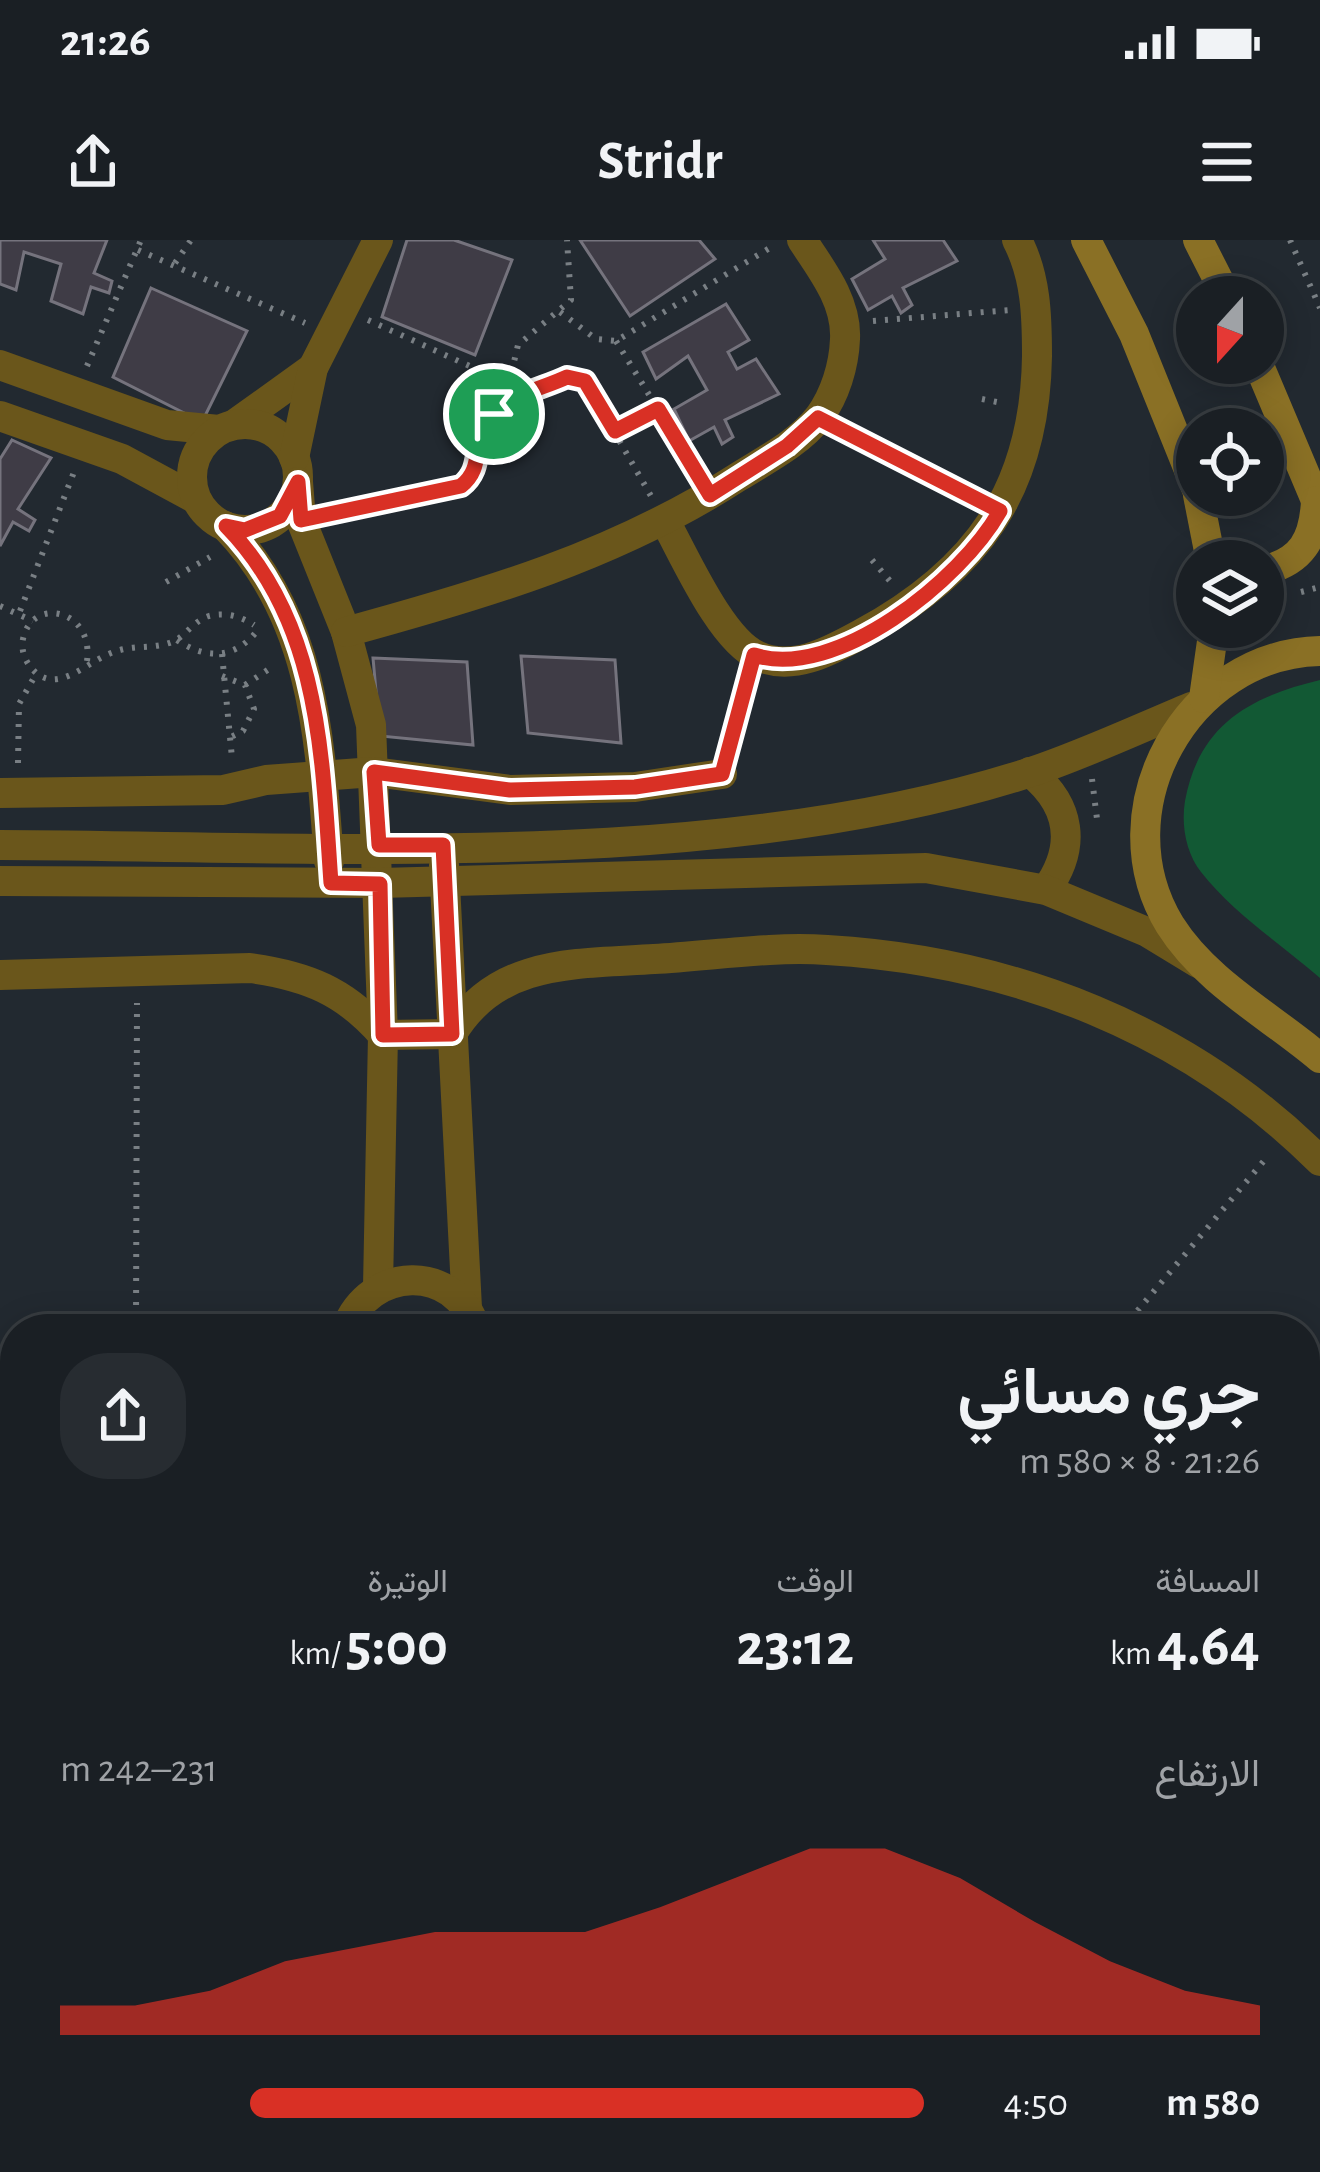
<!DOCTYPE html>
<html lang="ar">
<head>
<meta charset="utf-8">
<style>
  :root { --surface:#1a1f24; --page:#272c31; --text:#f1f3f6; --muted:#9fa2a6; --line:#383d41; --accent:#d93025 }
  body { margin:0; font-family:"Alegreya Sans",Vazirmatn,sans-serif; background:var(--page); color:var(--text); direction:rtl; height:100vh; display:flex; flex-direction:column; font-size:45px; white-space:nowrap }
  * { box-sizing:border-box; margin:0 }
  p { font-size:39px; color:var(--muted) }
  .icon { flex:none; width:66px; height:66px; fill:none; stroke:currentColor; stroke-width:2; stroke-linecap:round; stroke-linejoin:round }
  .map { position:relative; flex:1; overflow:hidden; direction:ltr }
  .side { position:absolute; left:0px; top:1074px; width:1320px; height:858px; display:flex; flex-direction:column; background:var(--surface); border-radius:48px 48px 0 0; box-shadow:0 6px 30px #0003,0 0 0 3px var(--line); direction:rtl }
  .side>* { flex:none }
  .needle { width:78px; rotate:201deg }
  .fabs { position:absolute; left:1176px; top:36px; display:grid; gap:24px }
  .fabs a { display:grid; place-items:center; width:108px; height:108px; border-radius:50%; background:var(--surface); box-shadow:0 6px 30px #0003,0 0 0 3px var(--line); font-size:60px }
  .pin { position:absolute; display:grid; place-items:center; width:102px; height:102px; color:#fff; margin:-51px; border:6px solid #fff; border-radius:50%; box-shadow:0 3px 12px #0007 }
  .round { display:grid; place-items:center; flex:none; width:126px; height:126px; border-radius:48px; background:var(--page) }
  .headline { display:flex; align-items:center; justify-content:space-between; height:204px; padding:0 60px }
  h1 { font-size:66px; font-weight:700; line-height:90px }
  .stats { display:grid; grid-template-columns:repeat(3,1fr); gap:18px; height:204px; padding:12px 60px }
  .stats div { display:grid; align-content:center }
  .stats b { font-size:60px; font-weight:700 }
  .stats small { font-size:33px; font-weight:400 }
  .stats p { font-size:33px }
  .chart { height:336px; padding:24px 60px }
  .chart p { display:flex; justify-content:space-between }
  .chart svg { width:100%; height:216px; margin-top:12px; fill:var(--accent); opacity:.7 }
  ul { padding:0 60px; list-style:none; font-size:39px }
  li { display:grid; grid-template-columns:192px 144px 1fr; align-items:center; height:90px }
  li i { height:30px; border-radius:15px; background:var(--accent) }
  .status { display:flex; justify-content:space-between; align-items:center; height:84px; padding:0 60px; background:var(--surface); direction:ltr }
  .status svg { height:33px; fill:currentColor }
  header { display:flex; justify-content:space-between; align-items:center; height:156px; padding:0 60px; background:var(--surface); font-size:54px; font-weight:700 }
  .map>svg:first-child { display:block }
</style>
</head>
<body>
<div class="status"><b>21:26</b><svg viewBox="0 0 49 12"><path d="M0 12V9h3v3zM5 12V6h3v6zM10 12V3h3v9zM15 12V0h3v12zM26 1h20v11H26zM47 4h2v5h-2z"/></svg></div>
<header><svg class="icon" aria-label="menu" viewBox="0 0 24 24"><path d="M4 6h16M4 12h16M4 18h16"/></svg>Stridr<svg class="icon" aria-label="share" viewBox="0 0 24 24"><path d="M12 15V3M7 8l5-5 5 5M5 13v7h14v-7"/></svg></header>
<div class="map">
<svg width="1320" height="1932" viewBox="0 0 1320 1932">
  <rect width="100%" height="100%" fill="#222930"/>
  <!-- commercial -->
  <polygon fill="#3d292c" points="989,1917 1245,1917 1247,1932 854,1932"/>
  <!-- green -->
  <path fill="#125934" d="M1320 440V738C1282 705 1232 672 1201 632 1186 613 1181 585 1185 561 1199 485 1249 457 1320 440Z"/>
  <!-- building -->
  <g fill="#3f3c46" stroke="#75737d" stroke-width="3">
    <polygon points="0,0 107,0 94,33 112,41 109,53 91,47 83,74 51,61 61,24 24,12 16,50 0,44"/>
    <polygon points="407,0 454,0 512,20 475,115 382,77"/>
    <polygon points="580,0 699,0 715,19 630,76"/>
    <polygon points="873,0 943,0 957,21 903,48 912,65 901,73 892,56 868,70 852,39 885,19"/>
    <polygon points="151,48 247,91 202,182 113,137"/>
    <polygon points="726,64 749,100 728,112 737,129 756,119 779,154 725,180 733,197 722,204 714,187 689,201 674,169 707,150 688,116 656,139 643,112"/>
    <polygon points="12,200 51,218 18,269 35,280 29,291 13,282 0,306 0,219"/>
    <polygon points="521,416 615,420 621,503 528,493"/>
    <polygon points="373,418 467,422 473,505 380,496"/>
  </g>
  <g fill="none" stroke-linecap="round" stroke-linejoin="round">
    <!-- path -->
    <g stroke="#797f84" stroke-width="6" stroke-dasharray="3 9" stroke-linecap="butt">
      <polyline points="1290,0 1320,68"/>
      <polyline points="138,10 305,83"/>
      <polyline points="175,23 191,0"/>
      <polyline points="560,72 596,99 616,101 773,6"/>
      <polyline points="368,80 507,143"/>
      <polyline points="873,81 1010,70"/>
      <polyline points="616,101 696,231"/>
      <polyline points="87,126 141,0"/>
      <polyline points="982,159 1002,163"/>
      <polyline points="504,164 567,137 585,141 651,256"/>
      <polyline points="615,191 658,169"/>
      <polyline points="843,191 970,256"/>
      <polyline points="328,275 451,251 470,239 483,189 507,151 518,105 571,60 567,0"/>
      <polyline points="872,320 890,341"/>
      <polyline points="166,342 210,317"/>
      <polyline points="1301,352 1320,347"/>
      <polyline points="0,366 33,381"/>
      <polyline points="20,371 74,232"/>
      <path d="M177 400C205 419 234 420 257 391"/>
      <polyline points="222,414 232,518"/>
      <path d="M87 421C94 369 32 356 23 399 21 408 24 418 29 425 55 461 87 419 117 411 134 405 154 409 172 402 186 396 193 381 209 376 225 372 240 376 254 385"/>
      <polyline points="222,436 245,445 254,469 243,491 231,497"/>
      <polyline points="245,445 272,427"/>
      <polyline points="730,504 746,441"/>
      <polyline points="18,523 19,464 36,434"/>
      <polyline points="1092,539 1097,579"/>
      <polyline points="136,1089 137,763"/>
      <polyline points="1122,1089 1268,916"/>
      <polyline points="0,1186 15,1194"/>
      <polyline points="0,1296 15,1281"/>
    </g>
    <!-- street -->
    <g stroke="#6a561b" stroke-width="30">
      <polyline points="0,125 167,185 219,190"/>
      <polyline points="0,176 122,219 196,259"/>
      <polyline points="235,184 313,128"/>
      <circle cx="245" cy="237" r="53"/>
      <polyline points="294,218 313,128 378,0"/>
      <polyline points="298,242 301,280 346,392 371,485 383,795 378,1047"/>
      <path d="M665 281C685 317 721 400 758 416 793 432 830 411 861 394 977 331 1035 250 1037 116 1037 76 1036 36 1017 0"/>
      <path d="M225 286C315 378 320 501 329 621"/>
      <path d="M346 392C485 354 615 316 738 237 765 220 799 203 819 177 835 155 844 126 845 99 847 62 822 30 802 0"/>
      <path d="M1030 532C1071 565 1077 607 1046 650"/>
      <polyline points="0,553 223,550 266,540 374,532 510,550 635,547 722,534"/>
      <path d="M0 605C325 606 720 633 1031 532 1085 514 1138 489 1191 467"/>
      <polyline points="444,625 467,1068"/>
      <polyline points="0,641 380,643 926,628 1046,650 1147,692 1198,723"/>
      <path d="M0 735 250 728C307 736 345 751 383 795L452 794C496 719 576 724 654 719 711 716 771 706 827 710 1013 721 1188 789 1320 921"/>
      <path d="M346 1089C369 1026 455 1022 476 1089"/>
      <polyline points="0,1153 15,1150"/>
      <polyline points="0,1380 15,1364"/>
      <polyline points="1305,1477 1320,1475"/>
      <polyline points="1207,1917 1220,1932"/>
      <polyline points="790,1932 934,1917"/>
      <polyline points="1132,1932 1137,1917"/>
    </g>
    <!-- secondary -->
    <g stroke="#8a7025" stroke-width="30">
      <polyline points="1086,0 1134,94 1197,250"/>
      <polyline points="1198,0 1227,57"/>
      <polyline points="1258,123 1320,270"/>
      <polyline points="1198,255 1211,321"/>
      <path d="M1263 331C1302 321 1314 300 1316 261"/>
      <path d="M1320 411C1187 414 1100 570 1170 685 1206 742 1269 775 1320 818"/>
      <polyline points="1204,458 1214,387"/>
    </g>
  </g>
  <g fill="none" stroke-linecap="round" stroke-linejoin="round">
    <defs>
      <path id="route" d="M567 137 585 141 615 191 658 169 710 255 787 206 818 178 1000 271C961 340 836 441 754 415L722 534 635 547 510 550 374 532 379 605H443L452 794 383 795 380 644 331 643C322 517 321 383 226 286L245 290 280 276 298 242 301 280 461 246C483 229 473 207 485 185 500 156 540 150 567 137Z"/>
    </defs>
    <!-- route casing -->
    <use href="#route" stroke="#fff" stroke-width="24"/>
    <!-- route -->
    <use href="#route" stroke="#d93025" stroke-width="15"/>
  </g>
</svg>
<div class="fabs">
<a><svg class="needle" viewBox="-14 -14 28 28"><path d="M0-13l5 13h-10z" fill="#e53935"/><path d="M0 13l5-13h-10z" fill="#9fa2a6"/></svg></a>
<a><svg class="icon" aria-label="locate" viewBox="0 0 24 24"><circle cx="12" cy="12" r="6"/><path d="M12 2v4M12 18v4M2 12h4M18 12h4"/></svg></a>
<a><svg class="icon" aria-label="layers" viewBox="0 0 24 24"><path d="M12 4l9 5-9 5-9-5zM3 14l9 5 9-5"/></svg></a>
</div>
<div class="pin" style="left:494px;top:174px;background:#1e9e55"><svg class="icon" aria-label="arrive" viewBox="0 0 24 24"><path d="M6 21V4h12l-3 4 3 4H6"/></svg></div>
<section class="side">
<div class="headline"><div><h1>جري مسائي</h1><p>21:26 · 8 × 580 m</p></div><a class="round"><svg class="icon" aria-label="share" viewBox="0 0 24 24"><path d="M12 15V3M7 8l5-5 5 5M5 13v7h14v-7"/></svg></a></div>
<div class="stats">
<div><p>المسافة</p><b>4.64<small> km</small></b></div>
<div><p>الوقت</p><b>23:12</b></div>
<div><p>الوتيرة</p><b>5:00<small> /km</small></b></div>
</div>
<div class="chart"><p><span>الارتفاع</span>231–242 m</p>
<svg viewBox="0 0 160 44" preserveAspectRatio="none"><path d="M0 44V38L10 38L20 35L30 29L40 26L50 23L60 23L70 23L80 18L90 12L100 6L110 6L120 12L130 21L140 29L150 35L160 38V44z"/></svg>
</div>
<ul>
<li><b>580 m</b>4:50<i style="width:78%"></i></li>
</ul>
</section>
</div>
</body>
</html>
